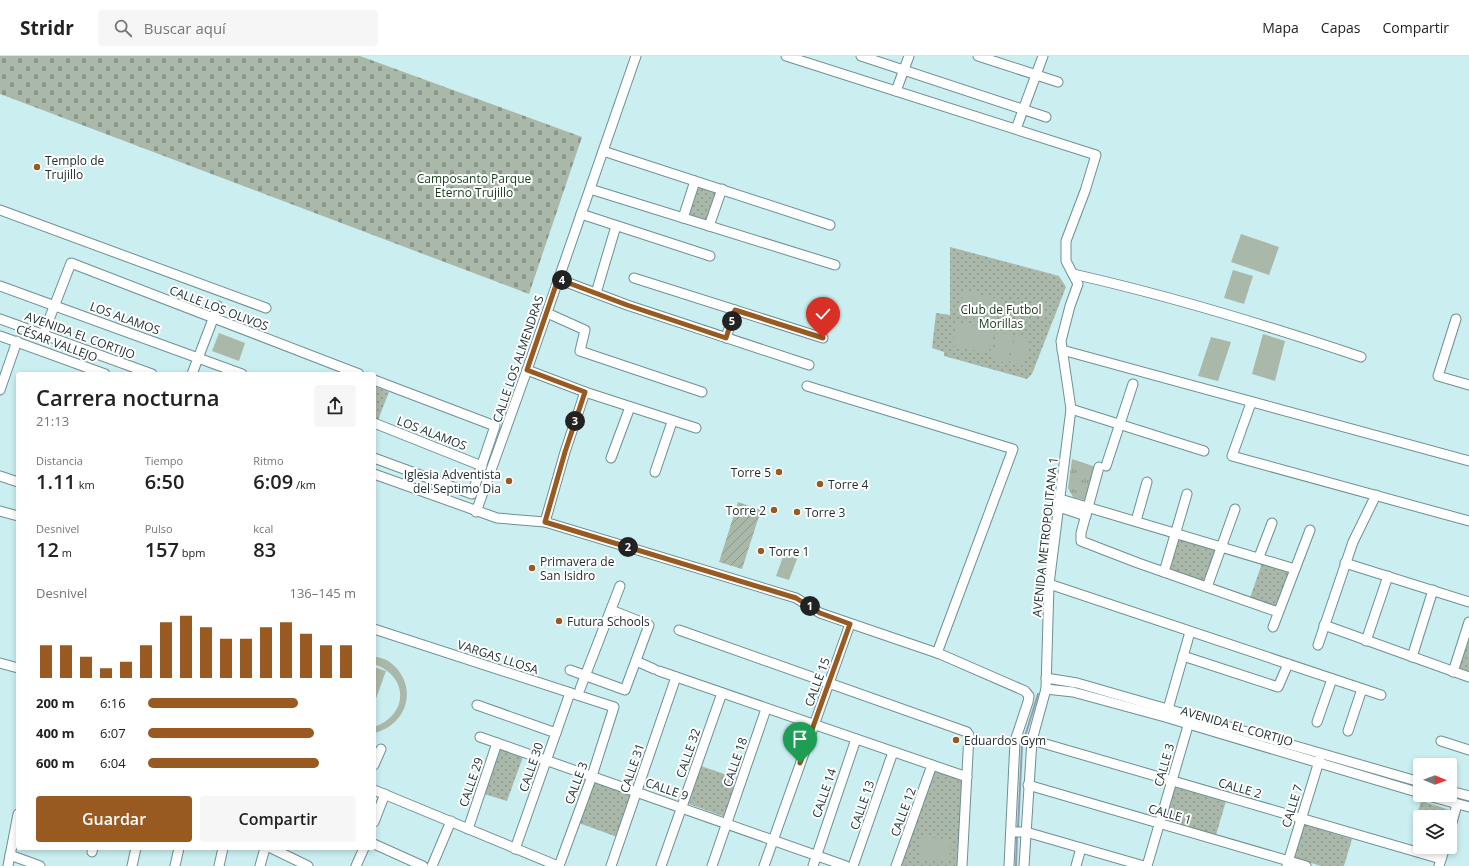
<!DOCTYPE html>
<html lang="es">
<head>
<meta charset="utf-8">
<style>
  :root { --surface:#fff; --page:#f6f6f6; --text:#222; --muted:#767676; --line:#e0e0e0; --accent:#995a21 }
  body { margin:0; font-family:"Open Sans",sans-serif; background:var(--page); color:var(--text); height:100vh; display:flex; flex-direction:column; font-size:15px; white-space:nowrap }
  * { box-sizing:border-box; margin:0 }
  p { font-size:13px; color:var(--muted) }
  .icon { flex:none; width:22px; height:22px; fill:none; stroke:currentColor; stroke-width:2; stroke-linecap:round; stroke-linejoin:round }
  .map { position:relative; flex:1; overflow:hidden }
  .side { position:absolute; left:16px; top:316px; width:360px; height:478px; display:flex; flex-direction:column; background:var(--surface); border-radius:4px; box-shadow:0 2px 6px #0003 }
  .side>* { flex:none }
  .needle { width:26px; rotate:91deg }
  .tools { position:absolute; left:1413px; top:702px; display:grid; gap:8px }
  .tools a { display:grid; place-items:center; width:44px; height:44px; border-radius:4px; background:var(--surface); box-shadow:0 2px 6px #0003; font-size:20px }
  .pin { position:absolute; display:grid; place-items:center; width:34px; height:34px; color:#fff; margin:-41px -17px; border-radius:50% 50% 50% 0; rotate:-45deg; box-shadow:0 0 4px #0007 }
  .pin .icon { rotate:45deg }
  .km { position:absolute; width:20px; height:20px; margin:-10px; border-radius:50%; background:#222; color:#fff; font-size:11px; line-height:20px; text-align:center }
  .round { display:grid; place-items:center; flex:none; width:42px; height:42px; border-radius:4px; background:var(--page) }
  .head { display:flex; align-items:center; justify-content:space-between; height:68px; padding:0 20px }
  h1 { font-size:22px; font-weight:600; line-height:30px }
  .figures { display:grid; grid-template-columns:repeat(3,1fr); gap:6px; height:68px; padding:4px 20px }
  .figures div { display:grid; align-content:center }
  .figures b { font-size:20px; font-weight:600 }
  .figures small { font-size:11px; font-weight:400 }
  .figures p { font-size:11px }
  .chart { height:112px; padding:8px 20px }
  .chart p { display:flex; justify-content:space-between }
  .chart svg { width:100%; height:72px; margin-top:4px; stroke:var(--accent); stroke-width:6 }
  .action { display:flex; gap:8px; margin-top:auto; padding:8px 20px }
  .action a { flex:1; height:46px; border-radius:4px; background:var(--accent); color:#fff; font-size:16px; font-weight:600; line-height:46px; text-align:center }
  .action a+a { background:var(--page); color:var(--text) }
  ul { padding:0 20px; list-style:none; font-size:13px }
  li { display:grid; grid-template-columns:64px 48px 1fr; align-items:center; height:30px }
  li i { height:10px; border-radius:5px; background:var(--accent) }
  header { display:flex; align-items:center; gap:24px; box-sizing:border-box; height:56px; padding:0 20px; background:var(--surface); border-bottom:1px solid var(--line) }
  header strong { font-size:19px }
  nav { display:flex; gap:22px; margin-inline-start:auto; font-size:14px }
  .search { width:280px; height:36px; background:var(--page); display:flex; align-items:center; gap:10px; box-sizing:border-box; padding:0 14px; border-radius:4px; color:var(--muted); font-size:15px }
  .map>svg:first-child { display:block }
</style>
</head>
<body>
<header>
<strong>Stridr</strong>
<div class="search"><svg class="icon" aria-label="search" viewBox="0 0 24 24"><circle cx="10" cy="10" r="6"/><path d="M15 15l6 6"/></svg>Buscar aquí</div>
<nav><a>Mapa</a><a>Capas</a><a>Compartir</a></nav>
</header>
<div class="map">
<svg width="1469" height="810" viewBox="0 0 1469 810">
  <defs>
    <pattern id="grass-tufts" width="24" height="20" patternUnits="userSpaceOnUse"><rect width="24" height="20" fill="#aab8a9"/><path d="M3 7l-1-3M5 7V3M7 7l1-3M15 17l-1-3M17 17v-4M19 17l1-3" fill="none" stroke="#8a968a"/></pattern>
    <pattern id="cemetery-stones" width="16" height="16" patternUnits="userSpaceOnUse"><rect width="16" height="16" fill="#aab8a9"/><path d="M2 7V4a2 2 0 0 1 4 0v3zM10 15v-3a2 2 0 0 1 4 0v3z" fill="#8a968a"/></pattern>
    <pattern id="park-dots" width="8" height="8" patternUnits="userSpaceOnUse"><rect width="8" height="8" fill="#aab8a9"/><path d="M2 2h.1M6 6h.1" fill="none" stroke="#8a968a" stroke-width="1.8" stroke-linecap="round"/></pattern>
    <pattern id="garden-furrows" width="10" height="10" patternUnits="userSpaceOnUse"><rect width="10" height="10" fill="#aab8a9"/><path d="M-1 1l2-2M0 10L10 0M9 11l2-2" fill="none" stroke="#8a968a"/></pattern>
  </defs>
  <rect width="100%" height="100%" fill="#cbeff1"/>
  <!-- grass -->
  <polygon fill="url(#grass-tufts)" points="1072,403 1096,411 1087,445 1073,441 1068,432"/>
  <!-- cemetery -->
  <polygon fill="url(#cemetery-stones)" points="0,0 360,0 582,81 529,238 0,38"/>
  <!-- park -->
  <g fill="url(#park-dots)">
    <polygon points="698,128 719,135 708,167 686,160"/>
    <polygon points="950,191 1059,220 1066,231 1032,318 1027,323 944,300 944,296 932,292 936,257 950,259"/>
    <polygon points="374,330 389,336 378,364 374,363"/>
    <polygon points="1178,480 1218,492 1206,527 1168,514"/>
    <polygon points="1262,507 1292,515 1278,552 1250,542"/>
    <polygon points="1468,583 1469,583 1469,616 1459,613"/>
    <polygon points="499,693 523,701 507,745 484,738"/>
    <polygon points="701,710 739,723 725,761 689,748"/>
    <polygon points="934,714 964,725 958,810 901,810"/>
    <polygon points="594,725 632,738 617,781 579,767"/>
    <polygon points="1174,729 1226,745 1216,779 1164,764"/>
    <polygon points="1421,745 1450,754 1448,761 1420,761 1420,774 1413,772"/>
    <polygon points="1304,768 1352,783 1344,810 1321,810 1294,802"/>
  </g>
  <!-- garden -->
  <polygon fill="url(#garden-furrows)" points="738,446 761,454 742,513 719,506"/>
  <!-- pitch -->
  <g fill="#aab8a9">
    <polygon points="1241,178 1279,191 1269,219 1231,206"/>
    <polygon points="1233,214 1253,220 1244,248 1224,242"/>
    <polygon points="964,234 1001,244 996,267 957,258"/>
    <polygon points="957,266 994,274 989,297 952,290"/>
    <polygon points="998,276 1013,279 1008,307 992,304"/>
    <polygon points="219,277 245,287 239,305 212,295"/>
    <polygon points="1263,278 1285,285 1275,325 1252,318"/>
    <polygon points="1015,279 1030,283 1024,310 1010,307"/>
    <polygon points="1211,281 1231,286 1218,325 1198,320"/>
    <polygon points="784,498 797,503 789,524 776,520"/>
    <path d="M374 600C380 602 387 603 391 607 419 630 408 669 374 677V671C409 659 409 620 374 608Z"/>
    <polygon points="374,611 386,615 374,648"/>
    <polygon points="921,781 951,783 949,806 919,804"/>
  </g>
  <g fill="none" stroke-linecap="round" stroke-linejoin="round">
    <!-- stream -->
    <g stroke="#8d9db0" stroke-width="2">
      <polyline points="1018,773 1022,690 1038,638"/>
      <polyline points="1016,810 1017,779"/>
    </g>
    <defs>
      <g id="minor">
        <polyline points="786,0 1096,99 1085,135 1066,185 1066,205 1078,228 1070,250 1061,285 1071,353 1049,528 1046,633 1032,684 1024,810"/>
        <polyline points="861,0 1046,61"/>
        <polyline points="978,0 1058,26"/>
        <polyline points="896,35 909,0"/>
        <polyline points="1016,73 1043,0"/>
        <polyline points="603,95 830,169"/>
        <polyline points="590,133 835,209"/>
        <polyline points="0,154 266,252"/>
        <polyline points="581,158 710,200"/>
        <polyline points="683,162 695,125"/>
        <polyline points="709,170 722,133"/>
        <path d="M1073 218C1171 240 1266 269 1361 301"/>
        <polyline points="634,222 823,282"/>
        <polyline points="558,223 627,249 809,309"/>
        <polyline points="0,230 242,318"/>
        <polyline points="596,237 616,170"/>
        <polyline points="547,257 585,274 580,295 702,336"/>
        <polyline points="0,263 152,318"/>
        <polyline points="1456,263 1438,320 1469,329"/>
        <polyline points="43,279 71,207 359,318"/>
        <polyline points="0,280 105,318"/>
        <polyline points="726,282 735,254"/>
        <polyline points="1062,294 1469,405"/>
        <polyline points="527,314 585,336 696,372"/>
        <polyline points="192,318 218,250"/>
        <polyline points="374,324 495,370 472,438 374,402"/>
        <polyline points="807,330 1013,393 937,597"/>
        <polyline points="0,334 17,285"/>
        <polyline points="1251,347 1232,400 1469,465"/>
        <polyline points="1071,353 1204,395"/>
        <polyline points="374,367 482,410"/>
        <polyline points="611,402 630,351"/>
        <polyline points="1106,410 1133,328"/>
        <polyline points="1099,411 1081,477 1081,485 1138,507 1278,556"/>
        <polyline points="655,416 672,366"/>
        <polyline points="374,418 497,462 545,466 796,542 820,557 940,598 1025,635 1029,640 1028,646 1015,685 1009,810"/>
        <polyline points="0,420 18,426"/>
        <polyline points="1060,443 1295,513"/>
        <polyline points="1059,451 1086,460"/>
        <polyline points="0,455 18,460"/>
        <polyline points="476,456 527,314 636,0"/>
        <polyline points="1136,465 1147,426"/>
        <polyline points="545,466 565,396 585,336"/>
        <polyline points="1259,501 1272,467"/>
        <polyline points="1345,507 1469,546"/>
        <polyline points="1164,516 1187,438"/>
        <polyline points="1049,528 1381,639"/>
        <polyline points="1207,531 1235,453"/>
        <polyline points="1324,569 1469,621"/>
        <polyline points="1273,571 1310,474"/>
        <polyline points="374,573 614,651 592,720 559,810"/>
        <polyline points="679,574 967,676 969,679 962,810"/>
        <polyline points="1366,585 1388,520"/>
        <polyline points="1318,589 1353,486 1376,439"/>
        <polyline points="1183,600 1278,631 1288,608"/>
        <polyline points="1412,601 1433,534"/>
        <polyline points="636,605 654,613"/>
        <polyline points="0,607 18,612"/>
        <polyline points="570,614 625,634 649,569 611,554"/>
        <polyline points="659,615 967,721"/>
        <polyline points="1453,616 1469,566"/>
        <polyline points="1046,622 1077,627 1420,726"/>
        <polyline points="580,633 620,530"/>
        <polyline points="1046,633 1073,636 1165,661 1420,737"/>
        <polyline points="477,649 556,677"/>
        <polyline points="1168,653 1190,576"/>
        <polyline points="1317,666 1332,623"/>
        <polyline points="1348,675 1362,633"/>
        <polyline points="480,681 846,810"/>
        <polyline points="1032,684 1441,803"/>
        <polyline points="1441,685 1469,694"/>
        <polyline points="374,709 381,693"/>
        <polyline points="1028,729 1306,810"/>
        <polyline points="374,734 558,810"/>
        <polyline points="1450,735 1469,740"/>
        <polyline points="1425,739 1469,751"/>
        <polyline points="374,766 385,738"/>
        <polyline points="468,773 497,687"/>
        <polyline points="1450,774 1457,748"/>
        <polyline points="1011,776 1026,776 1144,810"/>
        <polyline points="374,788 423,810"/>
        <polyline points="271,792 308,810"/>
        <polyline points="515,793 570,637"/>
        <polyline points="92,796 93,792"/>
        <polyline points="10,799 40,810"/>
        <polyline points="1287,809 1320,702"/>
        <polyline points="8,810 18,758"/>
        <polyline points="132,810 136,792"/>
        <polyline points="175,810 179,792"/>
        <polyline points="219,810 223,792"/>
        <polyline points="260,810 265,792"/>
        <polyline points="356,810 364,792"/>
        <polyline points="432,810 451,765"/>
        <polyline points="611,810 676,621"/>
        <polyline points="661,810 722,637"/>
        <polyline points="712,810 766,653"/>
        <polyline points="764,810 850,568"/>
        <polyline points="813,810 856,683"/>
        <polyline points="853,810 893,696"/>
        <polyline points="896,810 932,709"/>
        <polyline points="1076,810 1081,792"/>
        <polyline points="1147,810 1190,663"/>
        <polyline points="1439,810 1445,791"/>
      </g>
    </defs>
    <!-- minor casing -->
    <use href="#minor" stroke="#6e9092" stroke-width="11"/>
    <!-- minor -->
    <use href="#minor" stroke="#fff" stroke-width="9"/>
  </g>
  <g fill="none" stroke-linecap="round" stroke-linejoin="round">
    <defs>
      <polyline id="route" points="800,707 850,568 820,557 796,542 545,466 565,396 585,336 527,314 558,223 627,249 726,282 735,254 823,282"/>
    </defs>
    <!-- route casing -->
    <use href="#route" stroke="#fff" stroke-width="8"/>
    <!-- route -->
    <use href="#route" stroke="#995a21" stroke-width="5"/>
  </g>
  <!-- markers -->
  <g fill="#995a21" stroke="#fff" stroke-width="1.5">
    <circle cx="37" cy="111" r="4"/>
    <circle cx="779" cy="416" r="4"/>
    <circle cx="509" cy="425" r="4"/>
    <circle cx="820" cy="428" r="4"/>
    <circle cx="774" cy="454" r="4"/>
    <circle cx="797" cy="456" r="4"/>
    <circle cx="761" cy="495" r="4"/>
    <circle cx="532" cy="512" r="4"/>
    <circle cx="559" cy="565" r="4"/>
    <circle cx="956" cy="684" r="4"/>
  </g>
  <g text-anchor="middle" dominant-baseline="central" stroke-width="4" stroke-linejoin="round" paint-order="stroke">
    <!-- poi labels -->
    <g font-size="12" fill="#212f30" stroke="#fff" text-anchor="start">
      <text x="45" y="104">Templo de<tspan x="45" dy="14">Trujillo</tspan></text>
      <text x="771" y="416" text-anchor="end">Torre 5</text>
      <text x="501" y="418" text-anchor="end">Iglesia Adventista<tspan x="501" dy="14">del Septimo Dia</tspan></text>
      <text x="828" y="428">Torre 4</text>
      <text x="766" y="454" text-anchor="end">Torre 2</text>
      <text x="805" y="456">Torre 3</text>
      <text x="769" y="495">Torre 1</text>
      <text x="540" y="505">Primavera de<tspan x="540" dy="14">San Isidro</tspan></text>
      <text x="567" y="565">Futura Schools</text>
      <text x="964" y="684">Eduardos Gym</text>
    </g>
    <!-- park labels -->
    <g font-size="12" fill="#173b19" stroke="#fff">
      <text x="474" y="122">Camposanto Parque<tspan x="474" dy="14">Eterno Trujillo</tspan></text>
      <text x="1001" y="253">Club de Futbol<tspan x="1001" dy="14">Morillas</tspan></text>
    </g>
    <!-- street labels -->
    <g font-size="12" fill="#212f30" stroke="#fff">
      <text transform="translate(219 252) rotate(21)">CALLE LOS OLIVOS</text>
      <text transform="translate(125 262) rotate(20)">LOS ALAMOS</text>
      <text transform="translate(80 279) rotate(20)">AVENIDA EL CORTIJO</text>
      <text transform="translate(57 287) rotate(20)">CÉSAR VALLEJO</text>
      <text transform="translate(518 303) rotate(-71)">CALLE LOS ALMENDRAS</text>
      <text transform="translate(432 377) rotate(21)">LOS ALAMOS</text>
      <text transform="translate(1045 481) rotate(-84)">AVENIDA METROPOLITANA 1</text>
      <text transform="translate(498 601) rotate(18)">VARGAS LLOSA</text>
      <text transform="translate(817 626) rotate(-70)">CALLE 15</text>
      <text transform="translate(1237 670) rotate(16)">AVENIDA EL CORTIJO</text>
      <text transform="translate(688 697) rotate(-71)">CALLE 32</text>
      <text transform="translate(735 706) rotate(-71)">CALLE 18</text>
      <text transform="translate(1164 709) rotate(-74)">CALLE 3</text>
      <text transform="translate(531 711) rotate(-71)">CALLE 30</text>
      <text transform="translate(632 712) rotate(-71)">CALLE 31</text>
      <text transform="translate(471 726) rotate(-71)">CALLE 29</text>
      <text transform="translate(576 727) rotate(-70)">CALLE 3</text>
      <text transform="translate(1240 732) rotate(16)">CALLE 2</text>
      <text transform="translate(667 733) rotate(19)">CALLE 9</text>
      <text transform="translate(824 737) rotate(-71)">CALLE 14</text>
      <text transform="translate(862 749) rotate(-71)">CALLE 13</text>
      <text transform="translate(1292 750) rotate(-73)">CALLE 7</text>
      <text transform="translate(903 756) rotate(-70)">CALLE 12</text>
      <text transform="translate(1170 758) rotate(16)">CALLE 1</text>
    </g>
  </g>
</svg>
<div class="tools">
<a><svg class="needle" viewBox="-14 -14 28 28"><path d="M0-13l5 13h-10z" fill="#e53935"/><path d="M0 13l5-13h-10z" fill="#767676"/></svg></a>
<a><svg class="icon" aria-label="layers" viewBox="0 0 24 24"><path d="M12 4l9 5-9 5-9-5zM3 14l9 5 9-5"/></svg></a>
</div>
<div class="pin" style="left:800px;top:707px;background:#1e9e55"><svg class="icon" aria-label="arrive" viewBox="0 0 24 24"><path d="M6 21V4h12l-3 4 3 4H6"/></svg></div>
<div class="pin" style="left:823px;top:282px;background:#d93025"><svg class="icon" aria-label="check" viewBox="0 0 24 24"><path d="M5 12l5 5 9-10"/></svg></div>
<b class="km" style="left:810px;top:550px">1</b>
<b class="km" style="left:628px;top:491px">2</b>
<b class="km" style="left:575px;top:365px">3</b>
<b class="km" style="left:562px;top:224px">4</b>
<b class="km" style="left:732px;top:265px">5</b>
<section class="side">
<div class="head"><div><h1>Carrera nocturna</h1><p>21:13</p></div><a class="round"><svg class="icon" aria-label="share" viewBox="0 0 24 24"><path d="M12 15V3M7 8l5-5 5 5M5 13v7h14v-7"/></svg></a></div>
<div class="figures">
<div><p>Distancia</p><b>1.11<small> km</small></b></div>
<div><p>Tiempo</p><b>6:50</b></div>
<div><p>Ritmo</p><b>6:09<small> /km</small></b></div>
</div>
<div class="figures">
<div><p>Desnivel</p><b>12<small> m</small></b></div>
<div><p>Pulso</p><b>157<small> bpm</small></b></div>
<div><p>kcal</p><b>83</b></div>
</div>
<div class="chart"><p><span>Desnivel</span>136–145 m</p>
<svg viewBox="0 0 160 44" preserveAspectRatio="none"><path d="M5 44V24M15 44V24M25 44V31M35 44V38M45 44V34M55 44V24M65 44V10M75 44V6M85 44V13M95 44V20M105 44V20M115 44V13M125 44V10M135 44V17M145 44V24M155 44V24"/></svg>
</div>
<ul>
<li><b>200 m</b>6:16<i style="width:72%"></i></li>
<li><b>400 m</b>6:07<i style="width:80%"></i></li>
<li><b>600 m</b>6:04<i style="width:82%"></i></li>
</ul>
<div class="action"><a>Guardar</a><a>Compartir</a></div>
</section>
</div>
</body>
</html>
